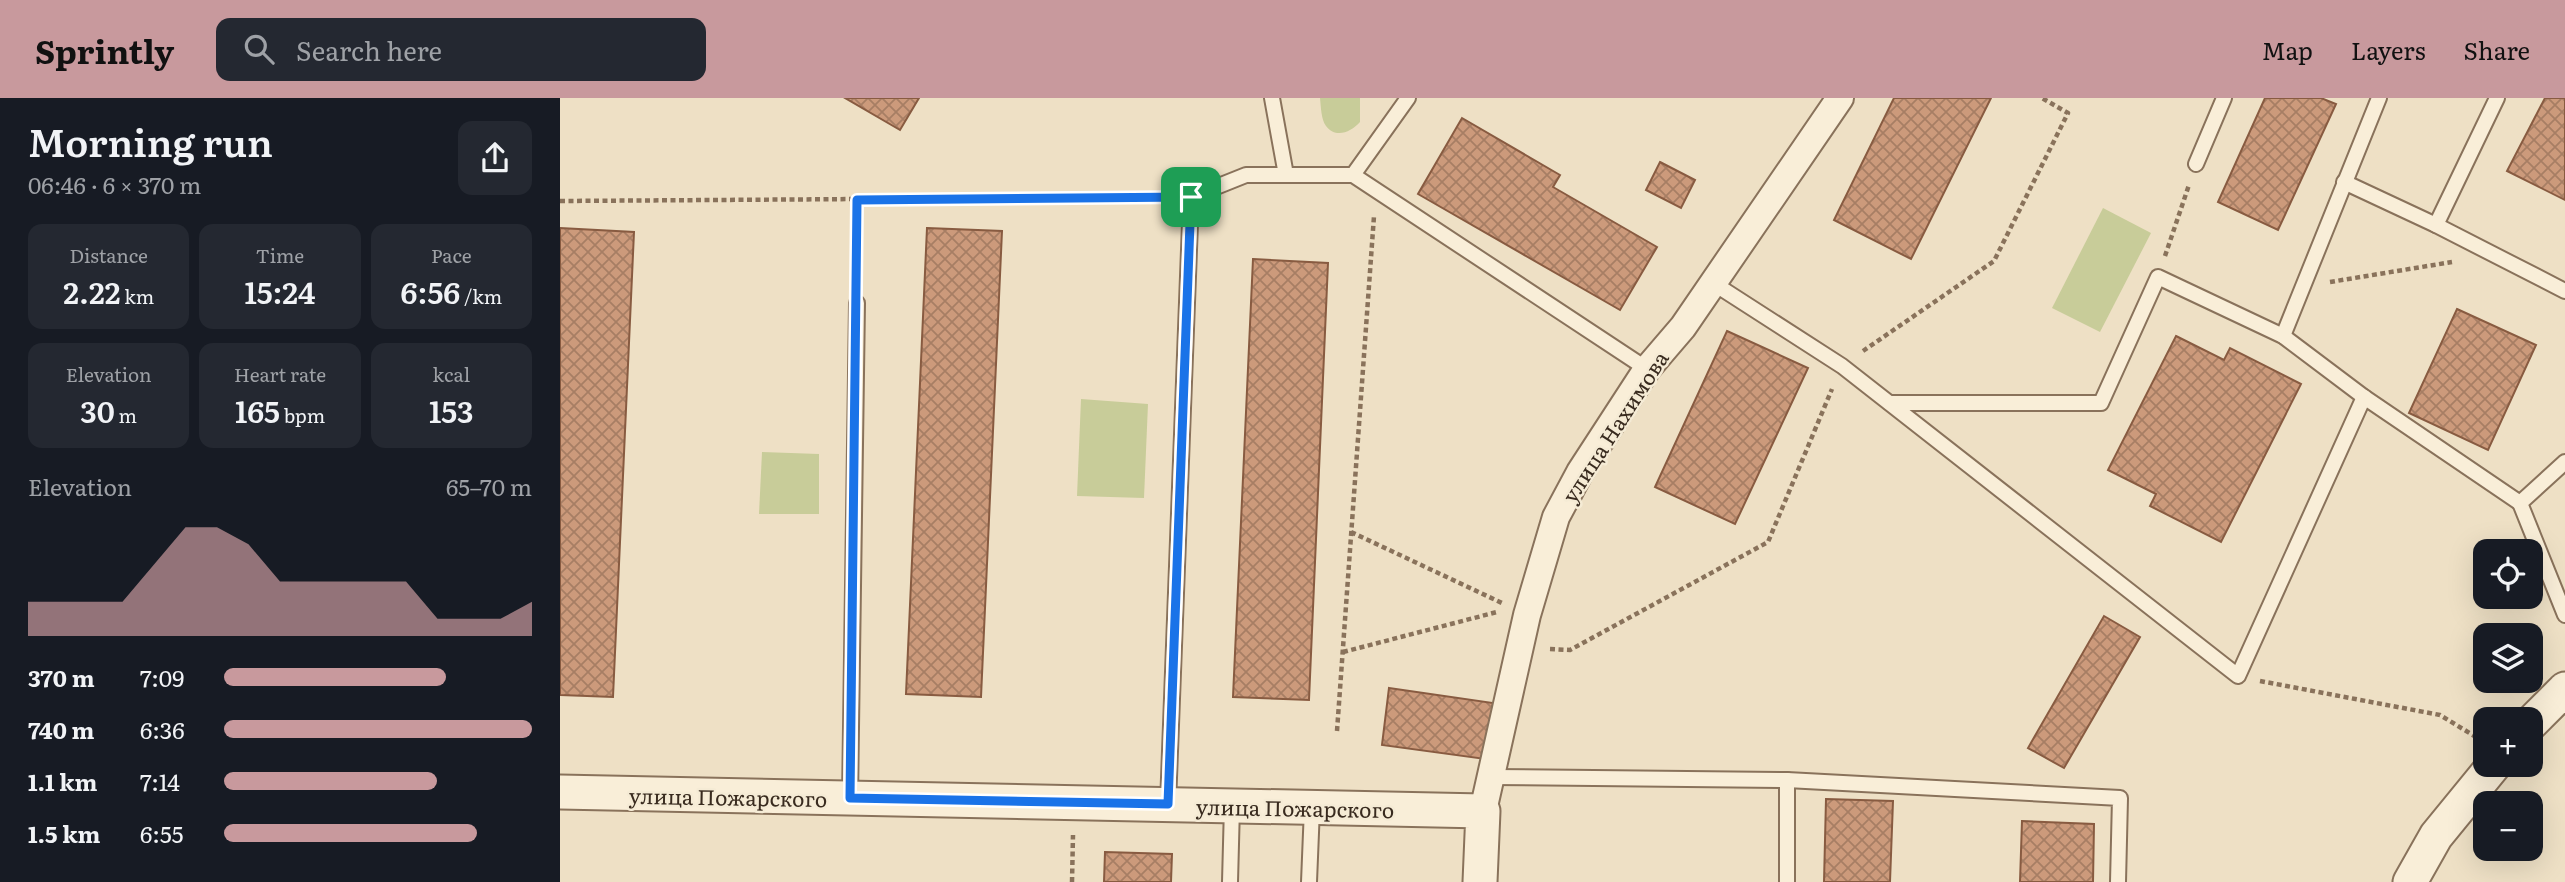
<!DOCTYPE html>
<html lang="en">
<head>
<meta charset="utf-8">
<style>
  :root { --surface:#171b24; --page:#242831; --text:#f1f3f6; --muted:#9ea1a6; --accent:#c8999d }
  body { margin:0; font-family:Literata,serif; background:var(--page); color:var(--text); height:100vh; display:flex; flex-direction:column; font-size:26px; white-space:nowrap }
  * { box-sizing:border-box; margin:0 }
  p { font-size:23px; color:var(--muted) }
  .icon { flex:none; width:38px; height:38px; fill:none; stroke:currentColor; stroke-width:2; stroke-linecap:round; stroke-linejoin:round }
  .map { position:relative; flex:1; overflow:hidden }
  .panel { display:flex; flex-direction:column; background:var(--surface); width:560px }
  .panel>* { flex:none }
  .buttons { position:absolute; left:1913px; top:441px; display:grid; gap:14px }
  .buttons a { display:grid; place-items:center; width:70px; height:70px; border-radius:14px; background:var(--surface); box-shadow:0 7px 28px #0002; font-size:35px }
  .pin { position:absolute; display:grid; place-items:center; width:60px; height:60px; color:#fff; margin:-30px; border-radius:14px; box-shadow:0 4px 10px #0006 }
  .round { display:grid; place-items:center; flex:none; width:74px; height:74px; border-radius:14px; background:var(--page) }
  .head { display:flex; align-items:center; justify-content:space-between; height:119px; padding:0 28px }
  h1 { font-size:38px; font-weight:600; line-height:52px }
  .metrics { display:grid; grid-template-columns:repeat(3,1fr); gap:10px; height:119px; padding:7px 28px }
  .metrics div { display:grid; align-content:center; border-radius:14px; background:var(--page); text-align:center }
  .metrics b { font-size:30px; font-weight:600 }
  .metrics small { font-size:19px; font-weight:400 }
  .metrics p { font-size:19px }
  .chart { height:196px; padding:14px 28px }
  .chart p { display:flex; justify-content:space-between }
  .chart svg { width:100%; height:126px; margin-top:7px; fill:var(--accent); opacity:.7 }
  ul { padding:0 28px; list-style:none; font-size:23px }
  li { display:grid; grid-template-columns:112px 84px 1fr; align-items:center; height:52px }
  li i { height:18px; border-radius:9px; background:var(--accent) }
  header { display:flex; align-items:center; gap:42px; box-sizing:border-box; height:98px; padding:0 35px; background:var(--accent); color:#111 }
  header strong { font-size:33px }
  nav { display:flex; gap:38px; margin-inline-start:auto; font-size:24px }
  .search { width:490px; height:63px; background:var(--page); display:flex; align-items:center; gap:18px; box-sizing:border-box; padding:0 24px; border-radius:14px; color:var(--muted); font-size:26px }
  main { display:flex; flex:1; min-height:0 }
  .map>svg:first-child { display:block }
</style>
</head>
<body>
<header>
<strong>Sprintly</strong>
<div class="search"><svg class="icon" aria-label="search" viewBox="0 0 24 24"><circle cx="10" cy="10" r="6"/><path d="M15 15l6 6"/></svg>Search here</div>
<nav><a>Map</a><a>Layers</a><a>Share</a></nav>
</header>
<main>
<section class="panel">
<div class="head"><div><h1>Morning run</h1><p>06:46 · 6 × 370 m</p></div><a class="round"><svg class="icon" aria-label="share" viewBox="0 0 24 24"><path d="M12 15V3M7 8l5-5 5 5M5 13v7h14v-7"/></svg></a></div>
<div class="metrics">
<div><p>Distance</p><b>2.22<small> km</small></b></div>
<div><p>Time</p><b>15:24</b></div>
<div><p>Pace</p><b>6:56<small> /km</small></b></div>
</div>
<div class="metrics">
<div><p>Elevation</p><b>30<small> m</small></b></div>
<div><p>Heart rate</p><b>165<small> bpm</small></b></div>
<div><p>kcal</p><b>153</b></div>
</div>
<div class="chart"><p><span>Elevation</span>65–70 m</p>
<svg viewBox="0 0 160 44" preserveAspectRatio="none"><path d="M0 44V32L10 32L20 32L30 32L40 19L50 6L60 6L70 12L80 25L90 25L100 25L110 25L120 25L130 38L140 38L150 38L160 32V44z"/></svg>
</div>
<ul>
<li><b>370 m</b>7:09<i style="width:72%"></i></li>
<li><b>740 m</b>6:36<i style="width:100%"></i></li>
<li><b>1.1 km</b>7:14<i style="width:69%"></i></li>
<li><b>1.5 km</b>6:55<i style="width:82%"></i></li>
</ul>
</section>
<div class="map">
<svg width="2005" height="784" viewBox="0 0 2005 784">
  <defs>
    <pattern id="building-cross-hatch" width="8" height="8" patternUnits="userSpaceOnUse" patternTransform="scale(1.75)"><rect width="8" height="8" fill="#cc9a7b"/><path d="M0 0l8 8M0 8l8-8" fill="none" stroke="#a77e64"/></pattern>
  </defs>
  <rect width="100%" height="100%" fill="#eee0c5"/>
  <!-- green -->
  <g fill="#c8cc99">
    <path d="M760 0H800V24C791 34 776 41 766 28 761 21 761 9 760 0Z"/>
    <polygon points="1543,110 1591,135 1540,234 1492,210"/>
    <polygon points="521,301 588,306 584,400 517,398"/>
    <polygon points="202,354 259,356 259,416 199,416"/>
  </g>
  <!-- building -->
  <g fill="url(#building-cross-hatch)" stroke="#885b41" stroke-width="2">
    <polygon points="285,0 359,0 340,32"/>
    <polygon points="1334,0 1431,0 1351,161 1274,122"/>
    <polygon points="1705,0 1761,0 1776,6 1718,132 1658,104"/>
    <polygon points="1985,0 2005,0 2005,102 1947,73"/>
    <polygon points="902,20 1000,77 993,89 1097,149 1060,212 858,96"/>
    <polygon points="1100,64 1135,82 1121,110 1086,92"/>
    <polygon points="0,130 74,134 53,599 0,597"/>
    <polygon points="367,130 442,133 421,599 346,596"/>
    <polygon points="693,161 768,165 749,602 673,599"/>
    <polygon points="1897,211 1976,247 1928,352 1849,315"/>
    <polygon points="1167,233 1248,270 1175,426 1095,389"/>
    <polygon points="1616,238 1664,262 1670,250 1741,286 1661,444 1590,408 1596,396 1548,372"/>
    <polygon points="1544,518 1580,539 1504,670 1468,650"/>
    <polygon points="829,590 933,605 925,661 822,647"/>
    <polygon points="1266,701 1333,703 1330,784 1264,784"/>
    <polygon points="1462,723 1534,726 1533,784 1460,784"/>
    <polygon points="545,754 612,756 611,784 544,784"/>
  </g>
  <g fill="none" stroke-linecap="round" stroke-linejoin="round">
    <defs>
      <g id="service">
        <polyline points="712,0 726,77"/>
        <polyline points="1937,0 1876,127 2005,193"/>
        <polyline points="1636,66 1664,0"/>
        <polyline points="793,77 848,0"/>
        <polyline points="1784,84 1876,127"/>
        <polyline points="1153,185 1282,268 1678,578 1804,299"/>
        <polyline points="1723,238 1819,0"/>
        <polyline points="1330,305 1541,305 1598,179 1723,238 1804,299 1960,405"/>
        <polyline points="2005,364 1960,405 2005,517"/>
        <polyline points="930,679 1227,682 1560,700 1558,784"/>
        <polyline points="290,700 297,205"/>
        <polyline points="608,706 631,99 686,77 793,77 1087,271"/>
        <polyline points="670,784 672,708"/>
        <polyline points="749,784 752,710"/>
        <polyline points="1227,784 1227,682"/>
      </g>
      <polyline id="minor" points="923,713 967,517 996,419 1020,374 1087,271 1123,229 1280,0"/>
      <g id="tertiary">
        <polyline points="1970,626 2005,591"/>
        <polyline points="0,694 923,713 920,784"/>
        <polyline points="1850,784 1876,738 1934,667"/>
      </g>
    </defs>
    <!-- service casing -->
    <use href="#service" stroke="#89725b" stroke-width="18"/>
    <!-- minor casing -->
    <use href="#minor" stroke="#89725b" stroke-width="30"/>
    <!-- tertiary casing -->
    <use href="#tertiary" stroke="#89725b" stroke-width="37"/>
    <!-- path -->
    <g stroke="#89725b" stroke-width="4.5" stroke-dasharray="5 3.5" stroke-linecap="butt">
      <polyline points="297,102 297,185"/>
      <polyline points="0,103 608,99"/>
      <polyline points="1605,158 1629,87"/>
      <polyline points="1770,184 1892,164"/>
      <polyline points="1303,253 1434,163 1508,15 1482,0"/>
      <polyline points="791,434 942,505"/>
      <polyline points="990,551 1010,552 1208,444 1272,291"/>
      <polyline points="783,554 937,514"/>
      <polyline points="1700,583 1880,617 1916,639"/>
      <polyline points="777,633 814,118"/>
      <polyline points="512,784 513,737"/>
    </g>
    <!-- service -->
    <use href="#service" stroke="#f9eed8" stroke-width="14"/>
    <!-- minor -->
    <use href="#minor" stroke="#f9eed8" stroke-width="26"/>
    <!-- tertiary -->
    <use href="#tertiary" stroke="#f9eed8" stroke-width="33"/>
  </g>
  <g fill="none" stroke-linecap="round" stroke-linejoin="round">
    <defs>
      <polygon id="route" points="631,99 608,706 290,700 297,102"/>
    </defs>
    <!-- route casing -->
    <use href="#route" stroke="#fff" stroke-width="14"/>
    <!-- route -->
    <use href="#route" stroke="#1a73e8" stroke-width="9"/>
  </g>
  <g text-anchor="middle" dominant-baseline="central" stroke-width="5" stroke-linejoin="round" paint-order="stroke">
    <!-- street labels -->
    <g font-size="21" fill="#392b1f" stroke="#f5ebd5">
      <text transform="translate(1054 328) rotate(-57)">улица Нахимова</text>
      <text transform="translate(168 698) rotate(1)">улица Пожарского</text>
      <text transform="translate(735 709) rotate(1)">улица Пожарского</text>
    </g>
  </g>
</svg>
<div class="buttons">
<a><svg class="icon" aria-label="locate" viewBox="0 0 24 24"><circle cx="12" cy="12" r="6"/><path d="M12 2v4M12 18v4M2 12h4M18 12h4"/></svg></a>
<a><svg class="icon" aria-label="layers" viewBox="0 0 24 24"><path d="M12 4l9 5-9 5-9-5zM3 14l9 5 9-5"/></svg></a>
<a>+</a>
<a>−</a>
</div>
<div class="pin" style="left:631px;top:99px;background:#1e9e55"><svg class="icon" aria-label="arrive" viewBox="0 0 24 24"><path d="M6 21V4h12l-3 4 3 4H6"/></svg></div>
</div>
</main>
</body>
</html>
